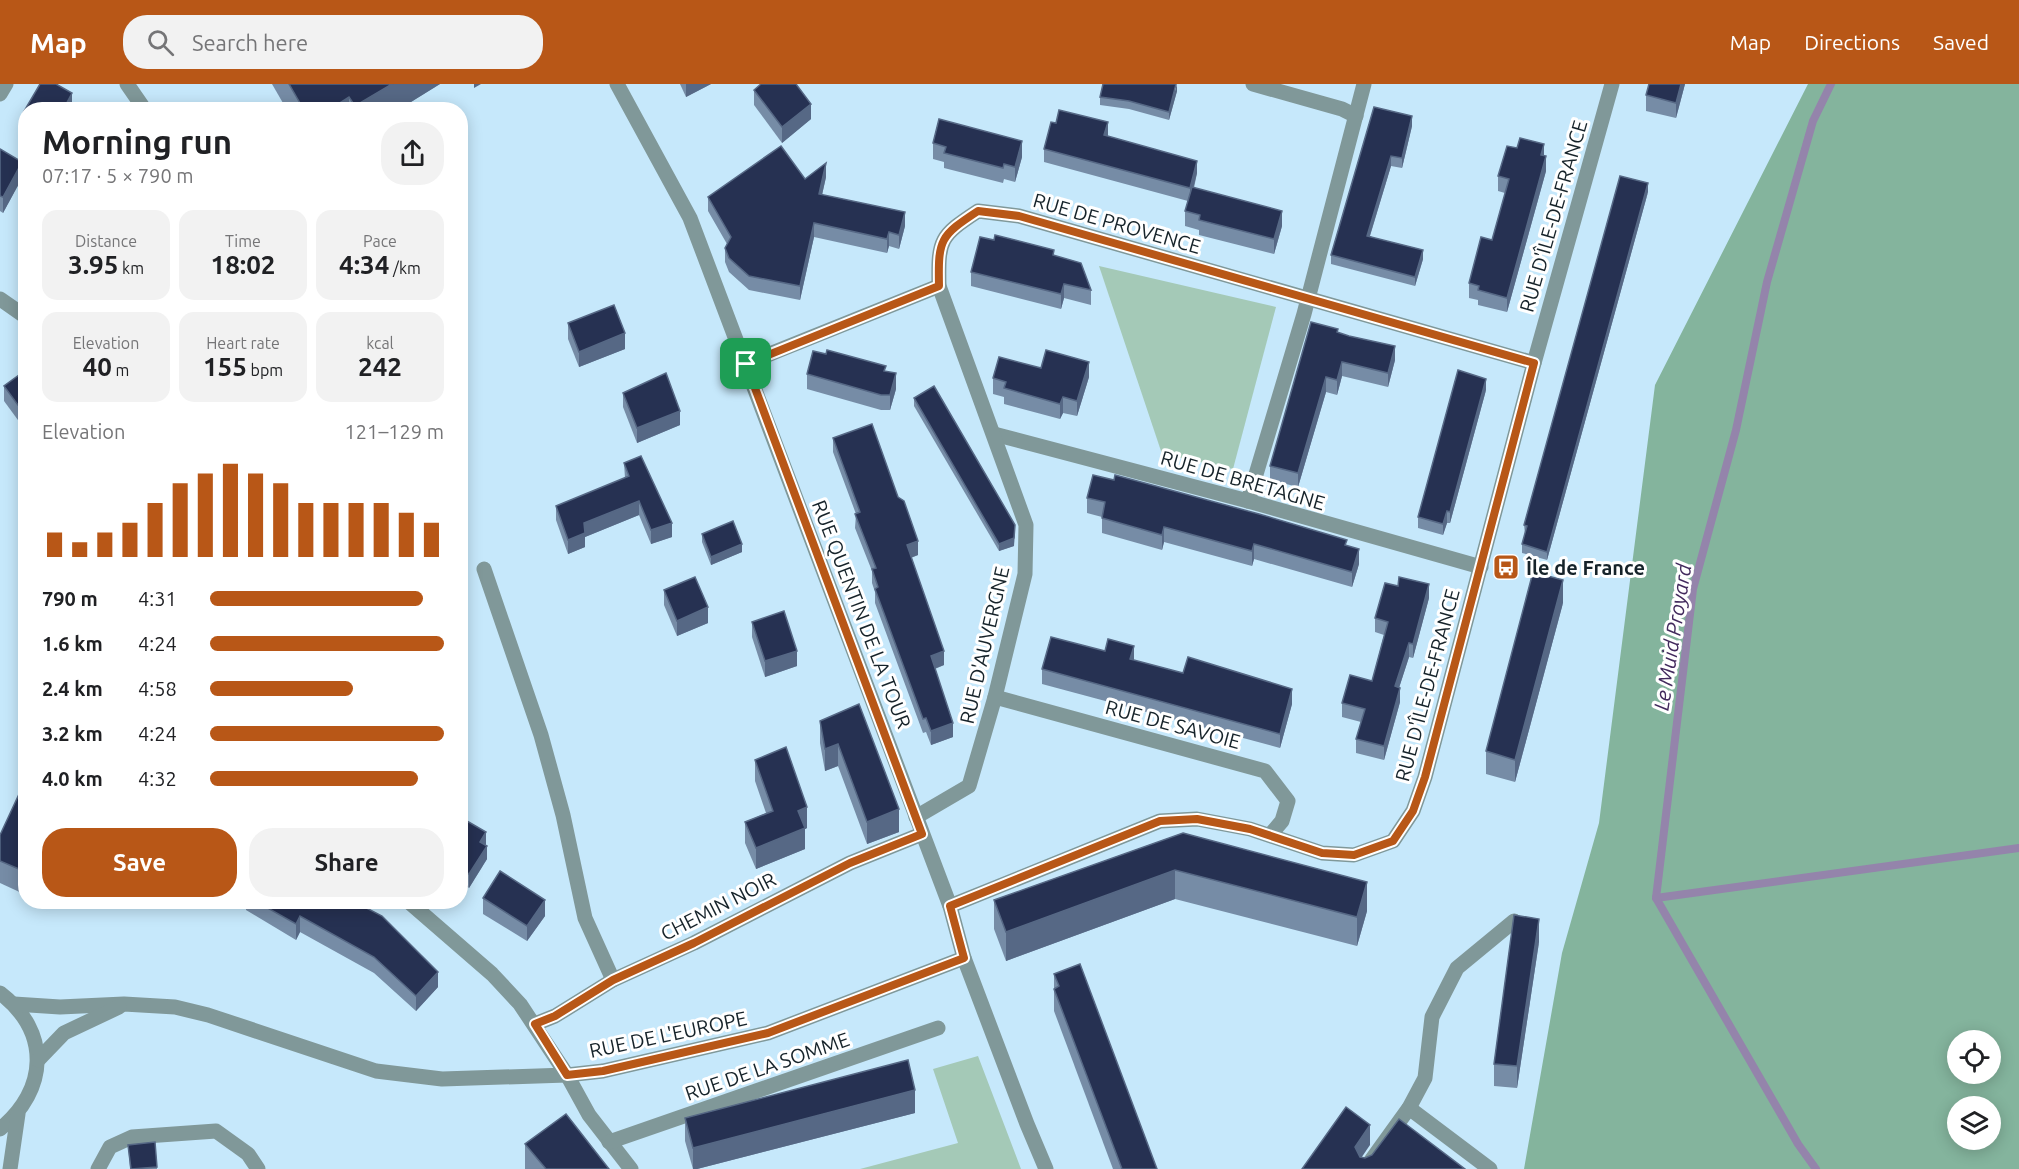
<!DOCTYPE html>
<html lang="en">
<head>
<meta charset="utf-8">
<style>
  :root { --surface:#fff; --page:#f2f2f2; --text:#202124; --muted:#757577; --accent:#b85717 }
  body { margin:0; font-family:Ubuntu,sans-serif; background:var(--page); color:var(--text); height:100vh; display:flex; flex-direction:column; font-size:22px; white-space:nowrap }
  * { box-sizing:border-box; margin:0 }
  p { font-size:20px; color:var(--muted) }
  .icon { flex:none; width:33px; height:33px; fill:none; stroke:currentColor; stroke-width:2; stroke-linecap:round; stroke-linejoin:round }
  .map { position:relative; flex:1; overflow:hidden }
  .panel { position:absolute; left:18px; top:18px; width:450px; height:807px; display:flex; flex-direction:column; background:var(--surface); border-radius:24px; box-shadow:0 3px 15px #0003 }
  .panel>* { flex:none }
  .buttons { position:absolute; left:1947px; top:946px; display:grid; gap:12px }
  .buttons a { display:grid; place-items:center; width:54px; height:54px; border-radius:50%; background:var(--surface); box-shadow:0 3px 15px #0003; font-size:30px }
  .pin { position:absolute; display:grid; place-items:center; width:51px; height:51px; color:#fff; margin:-26px; border-radius:12px; box-shadow:0 3px 9px #0006 }
  .round { display:grid; place-items:center; flex:none; width:63px; height:63px; border-radius:24px; background:var(--page) }
  .head { display:flex; align-items:center; justify-content:space-between; height:102px; padding:0 24px }
  h1 { font-size:33px; font-weight:700; line-height:45px }
  .stats { display:grid; grid-template-columns:repeat(3,1fr); gap:9px; height:102px; padding:6px 24px }
  .stats div { display:grid; align-content:center; border-radius:15px; background:var(--page); text-align:center }
  .stats b { font-size:26px; font-weight:700 }
  .stats small { font-size:16px; font-weight:400 }
  .stats p { font-size:16px }
  .chart { height:168px; padding:12px 24px }
  .chart p { display:flex; justify-content:space-between }
  .chart svg { width:100%; height:108px; margin-top:6px; stroke:var(--accent); stroke-width:6 }
  .button { display:flex; gap:12px; margin-top:auto; padding:12px 24px }
  .button a { flex:1; height:69px; border-radius:24px; background:var(--accent); color:#fff; font-size:24px; font-weight:700; line-height:69px; text-align:center }
  .button a+a { background:var(--page); color:var(--text) }
  ul { padding:0 24px; list-style:none; font-size:20px }
  li { display:grid; grid-template-columns:96px 72px 1fr; align-items:center; height:45px }
  li i { height:15px; border-radius:8px; background:var(--accent) }
  header { display:flex; align-items:center; gap:36px; box-sizing:border-box; height:84px; padding:0 30px; background:var(--accent); color:#fff }
  header strong { font-size:28px }
  nav { display:flex; gap:33px; margin-inline-start:auto; font-size:21px }
  .search { width:420px; height:54px; background:var(--page); display:flex; align-items:center; gap:15px; box-sizing:border-box; padding:0 21px; border-radius:24px; color:var(--muted); font-size:22px }
  .map>svg:first-child { display:block }
</style>
</head>
<body>
<header>
<strong>Map</strong>
<div class="search"><svg class="icon" aria-label="search" viewBox="0 0 24 24"><circle cx="10" cy="10" r="6"/><path d="M15 15l6 6"/></svg>Search here</div>
<nav><a>Map</a><a>Directions</a><a>Saved</a></nav>
</header>
<div class="map">
<svg width="2019" height="1085" viewBox="0 0 2019 1085">
  <rect width="100%" height="100%" fill="#c6e8fb"/>
  <!-- green -->
  <g fill="#a4c9b7">
    <polygon points="1099,182 1276,223 1233,385 1162,370"/>
    <polygon points="978,972 1021,1085 860,1085 958,1059 933,985"/>
  </g>
  <!-- forest -->
  <path fill="#84b49d" fill-rule="evenodd" d="M1808 0H2019V1085H1524L1562 869 1599 739 1655 301ZM1958 957H1990V990H1958ZM1958 1023H1990V1056H1958Z"/>
  <g fill="none" stroke-linecap="round" stroke-linejoin="round">
    <!-- stream -->
    <g stroke="#9484ab" stroke-width="8">
      <polyline points="1656,814 2019,764"/>
      <polyline points="1816,1085 1798,1060 1656,814 1693,505 1736,346 1767,198 1813,37 1831,0"/>
    </g>
    <!-- minor -->
    <g stroke="#809899" stroke-width="15">
      <polyline points="127,0 145,26"/>
      <polyline points="617,0 690,134 950,822 964,874 1027,1040 1046,1085"/>
      <polyline points="1253,0 1342,25 1356,32"/>
      <polyline points="0,10 6,0"/>
      <polyline points="0,215 26,233"/>
      <polyline points="745,280 939,202"/>
      <polyline points="994,350 1248,417 1481,483"/>
      <polyline points="1248,417 1304,230 1364,0"/>
      <polyline points="484,485 541,651 563,731 585,834 613,896"/>
      <polyline points="995,613 1265,687 1288,717 1282,737 1270,751"/>
      <path d="M916 733 969 702 995 613 1025 490 1026 441 939 202C938 155 940 152 978 127L1019 132 1534 279"/>
      <polyline points="409,818 492,890 520,920 567,991 589,1031 631,1085"/>
      <polyline points="950,822 1160,737 1197,735 1250,745 1322,769 1354,771 1393,757 1413,727 1425,693 1534,279 1612,0"/>
      <path d="M0 909C51 948 48 1006 0 1045"/>
      <polyline points="14,920 60,923 124,920 175,923 208,931 376,987 442,995 567,991 603,987 768,949 964,874"/>
      <polyline points="535,940 555,932 613,896 694,859 850,779 922,750"/>
      <polyline points="38,976 64,949 119,923"/>
      <polyline points="1409,1024 1490,1085"/>
      <polyline points="609,1058 938,944"/>
      <polyline points="10,1085 18,1030"/>
      <polyline points="98,1085 110,1063 132,1053 216,1047 248,1070 258,1085"/>
      <polyline points="1365,1085 1409,1024 1425,994 1432,933 1457,884 1514,837"/>
    </g>
  </g>
  <!-- wall -->
  <g fill="#768ca6">
    <polygon points="40,0 56,0 72,9 72,26 26,26 26,46 23,45 23,29"/>
    <polygon points="272,0 440,0 398,26 287,26"/>
    <polygon points="680,0 711,0 686,13"/>
    <polygon points="1685,0 1676,34 1646,27 1646,11"/>
    <polygon points="754,6 811,35 782,59 754,21"/>
    <polygon points="1177,7 1169,36 1129,25 1100,21 1100,13"/>
    <polygon points="1374,23 1412,42 1402,84 1391,82 1370,152 1423,175 1415,202 1331,180 1331,171"/>
    <polygon points="1056,39 1108,51 1107,52 1197,89 1194,104 1282,142 1274,170 1199,151 1199,146 1185,142 1185,127 1188,117 1044,78 1044,65"/>
    <polygon points="933,59 1022,73 1015,98 1004,95 1003,99 944,84 944,78 933,75"/>
    <polygon points="0,65 22,94 3,129 0,127"/>
    <polygon points="1544,72 1546,87 1507,228 1478,221 1478,216 1469,214 1469,199 1492,156 1505,109 1498,107 1498,92"/>
    <polygon points="826,93 822,111 905,142 899,165 889,162 887,169 814,153 800,216 749,206 729,188 725,178 725,164 727,160 708,127 708,113 805,95"/>
    <polygon points="1648,108 1547,476 1522,469 1522,460 1525,450 1524,441"/>
    <polygon points="1054,171 1091,206 1091,221 1064,214 1061,225 971,202 971,188"/>
    <polygon points="568,239 625,265 579,283 568,255"/>
    <polygon points="1338,248 1395,276 1388,303 1342,292 1337,311 1326,308 1298,403 1270,396 1270,382"/>
    <polygon points="1041,284 1089,293 1077,332 1063,329 1060,335 1004,320 1004,313 993,310 993,294"/>
    <polygon points="26,286 26,347 4,317 4,302"/>
    <polygon points="886,287 896,305 890,326 881,326 807,305 807,290"/>
    <polygon points="1486,306 1450,439 1447,439 1443,451 1418,444 1418,433"/>
    <polygon points="623,309 680,341 637,359 623,323"/>
    <polygon points="914,314 1014,462 999,467 914,322"/>
    <polygon points="833,354 918,471 911,474 944,581 935,585 953,653 931,661 926,648 923,649 875,519 875,508 872,499 872,487 855,444 856,430 833,368"/>
    <polygon points="624,379 672,453 651,460 639,431 585,453 585,463 568,470 556,436 556,422 625,394"/>
    <polygon points="1087,414 1347,461 1359,480 1352,503 1254,475 1252,482 1164,458 1162,466 1102,449 1102,433 1087,429"/>
    <polygon points="702,450 742,468 711,481 702,458"/>
    <polygon points="664,506 708,539 677,552 664,521"/>
    <polygon points="1429,514 1413,574 1409,573 1399,604 1400,618 1384,676 1356,669 1356,655 1361,638 1342,633 1342,619 1372,597 1384,551 1375,548 1375,534"/>
    <polygon points="1563,519 1515,698 1486,690 1486,667"/>
    <polygon points="752,538 797,582 765,593 752,553"/>
    <polygon points="1134,576 1292,620 1280,664 1042,600 1042,585"/>
    <polygon points="859,620 899,748 867,760 838,682 825,687 820,659 820,637"/>
    <polygon points="755,676 807,744 805,745 805,765 756,785 745,759 745,738 766,729 755,697"/>
    <polygon points="26,711 26,811 0,799 0,751"/>
    <polygon points="460,733 485,761 487,775 469,804 460,798"/>
    <polygon points="1183,749 1367,827 1357,862 1175,815 1006,877 994,845 994,816"/>
    <polygon points="483,814 545,832 527,857 483,830"/>
    <polygon points="246,818 326,818 438,903 416,927 374,889 300,848 296,856 246,826"/>
    <polygon points="1539,858 1517,1004 1494,1002 1494,980"/>
    <polygon points="1054,890 1157,1085 1113,1085 1054,927"/>
    <polygon points="915,1029 697,1085 693,1085 685,1057 685,1034"/>
    <polygon points="155,1058 157,1085 130,1085 128,1061"/>
    <polygon points="525,1060 609,1085 525,1085"/>
  </g>
  <!-- shaded-wall -->
  <g fill="#566885">
    <polygon points="392,0 440,0 398,26 355,26 355,22"/>
    <polygon points="474,0 481,0 474,4"/>
    <polygon points="686,0 711,0 686,13"/>
    <polygon points="1177,0 1177,7 1169,36 1169,28"/>
    <polygon points="1681,0 1685,0 1676,34 1676,19"/>
    <polygon points="72,9 72,26 63,26"/>
    <polygon points="349,13 349,26 329,26"/>
    <polygon points="811,20 811,35 782,59 782,43"/>
    <polygon points="1412,32 1412,42 1402,84 1402,74"/>
    <polygon points="1108,38 1108,51 1104,64 1104,51"/>
    <polygon points="1022,57 1022,73 1015,98 1015,83"/>
    <polygon points="1544,60 1544,74 1541,71"/>
    <polygon points="1391,72 1391,82 1367,161 1367,152"/>
    <polygon points="1546,72 1546,87 1507,228 1507,214"/>
    <polygon points="1197,77 1197,89 1190,117 1190,104"/>
    <polygon points="22,78 22,94 3,129 3,113"/>
    <polygon points="826,79 826,93 819,124 819,110"/>
    <polygon points="1648,99 1648,108 1547,476 1547,468"/>
    <polygon points="1282,127 1282,142 1274,170 1274,155"/>
    <polygon points="905,128 905,142 899,165 899,151"/>
    <polygon points="814,139 814,153 800,216 800,202"/>
    <polygon points="889,148 889,162 887,169 887,155"/>
    <polygon points="1423,166 1423,175 1415,202 1415,193"/>
    <polygon points="1064,200 1064,214 1061,225 1061,210"/>
    <polygon points="625,249 625,265 579,283 579,268"/>
    <polygon points="1395,262 1395,276 1388,303 1388,289"/>
    <polygon points="1089,278 1089,293 1077,332 1077,317"/>
    <polygon points="1342,278 1342,292 1337,311 1337,296"/>
    <polygon points="896,289 896,305 890,326 890,311"/>
    <polygon points="1326,293 1326,308 1298,403 1298,389"/>
    <polygon points="1486,295 1486,306 1450,439 1450,428"/>
    <polygon points="1063,313 1063,329 1060,335 1060,320"/>
    <polygon points="680,327 680,341 637,359 637,344"/>
    <polygon points="639,417 639,431 585,453 585,463 568,470 568,456 584,439"/>
    <polygon points="1447,427 1447,439 1443,451 1443,440"/>
    <polygon points="672,439 672,453 651,460 651,446"/>
    <polygon points="1164,443 1164,458 1162,466 1162,451"/>
    <polygon points="1015,448 1014,462 999,467 999,460"/>
    <polygon points="918,457 918,471 907,475 907,461"/>
    <polygon points="742,460 742,468 711,481 711,473"/>
    <polygon points="1254,460 1254,475 1252,482 1252,467"/>
    <polygon points="1359,465 1359,480 1352,503 1352,488"/>
    <polygon points="1563,496 1563,519 1515,698 1515,676"/>
    <polygon points="1429,500 1429,514 1413,574 1413,560"/>
    <polygon points="708,523 708,539 677,552 677,537"/>
    <polygon points="1409,559 1409,573 1395,616 1395,602"/>
    <polygon points="1134,562 1134,576 1130,575"/>
    <polygon points="797,567 797,582 765,593 765,577"/>
    <polygon points="944,567 944,581 931,586 931,572"/>
    <polygon points="1400,604 1400,618 1384,676 1384,662"/>
    <polygon points="1292,605 1292,620 1280,664 1280,650"/>
    <polygon points="953,639 953,653 931,661 931,647"/>
    <polygon points="838,660 838,682 825,687 825,665"/>
    <polygon points="807,723 807,744 805,745 805,765 756,785 756,764 798,727"/>
    <polygon points="899,725 899,748 867,760 867,738"/>
    <polygon points="486,748 486,761 480,758"/>
    <polygon points="487,762 487,775 469,804 469,790"/>
    <polygon points="1175,786 1175,815 1006,877 1006,848"/>
    <polygon points="1367,798 1367,827 1357,862 1357,833"/>
    <polygon points="545,816 545,832 527,857 527,842"/>
    <polygon points="300,832 300,848 296,856 296,840"/>
    <polygon points="1539,835 1539,858 1517,1004 1517,982"/>
    <polygon points="438,888 438,903 416,927 416,912"/>
    <polygon points="915,1006 915,1029 697,1085 693,1085 693,1064"/>
    <polygon points="1370,1041 1370,1061 1355,1083 1355,1063"/>
  </g>
  <!-- building -->
  <g fill="#263152" stroke="#566885" stroke-width="1.5">
    <polygon points="40,0 56,0 72,9 63,26 26,26 26,31 23,29"/>
    <polygon points="289,0 392,0 355,22 349,13 329,26 304,26"/>
    <polygon points="761,0 796,0 811,20 782,43 754,6"/>
    <polygon points="1103,0 1176,0 1169,28 1129,17 1100,13"/>
    <polygon points="1649,0 1681,0 1676,19 1646,11"/>
    <polygon points="1374,23 1412,32 1402,74 1391,72 1367,152 1423,166 1415,193 1331,171"/>
    <polygon points="1059,26 1108,38 1104,51 1197,77 1190,104 1044,65 1051,38 1056,39"/>
    <polygon points="939,35 1022,57 1015,83 1004,80 1003,84 944,69 946,63 933,59"/>
    <polygon points="1520,54 1544,60 1541,71 1546,72 1507,214 1478,206 1479,202 1469,199 1481,153 1492,156 1509,95 1498,92 1507,62 1517,64"/>
    <polygon points="781,62 805,95 826,79 819,110 905,128 899,151 889,148 887,155 814,139 800,202 749,192 729,174 725,164 731,153 708,113"/>
    <polygon points="0,65 22,78 3,113 0,112"/>
    <polygon points="1620,92 1648,99 1547,468 1522,460 1527,442 1524,441"/>
    <polygon points="1192,103 1282,127 1274,155 1199,136 1200,131 1185,127"/>
    <polygon points="995,151 1054,166 1053,171 1081,179 1091,206 1064,200 1061,210 971,188 980,153 994,156"/>
    <polygon points="614,221 625,249 579,268 568,239"/>
    <polygon points="1311,238 1338,245 1337,248 1349,252 1395,262 1388,289 1342,278 1337,296 1326,293 1298,389 1270,382"/>
    <polygon points="827,266 886,282 884,287 896,289 890,311 881,311 807,290 813,267 826,270"/>
    <polygon points="1046,266 1089,278 1077,317 1063,313 1060,320 1004,304 1006,298 993,294 999,273 1041,284"/>
    <polygon points="26,286 26,332 4,302"/>
    <polygon points="1458,286 1486,295 1450,428 1447,427 1443,440 1418,433"/>
    <polygon points="666,289 680,327 637,344 623,309"/>
    <polygon points="934,302 1015,441 1014,454 999,460 914,314"/>
    <polygon points="872,340 898,413 904,417 918,457 907,461 944,567 931,572 953,639 931,647 926,634 923,635 875,505 878,503 872,485 876,484 855,430 860,428 833,354"/>
    <polygon points="641,372 672,439 651,446 639,417 584,439 585,449 568,456 556,422 629,392 624,379"/>
    <polygon points="1093,391 1114,396 1115,391 1259,430 1347,456 1345,461 1359,465 1352,488 1254,460 1252,467 1164,443 1162,451 1102,434 1105,418 1087,414"/>
    <polygon points="733,437 742,460 711,473 702,450"/>
    <polygon points="1533,488 1563,496 1515,676 1486,667"/>
    <polygon points="695,493 708,523 677,537 664,506"/>
    <polygon points="1399,493 1429,500 1413,560 1409,559 1395,602 1400,604 1384,662 1356,655 1365,625 1342,619 1350,591 1372,597 1388,538 1375,534 1385,499 1398,502"/>
    <polygon points="784,527 797,567 765,577 752,538"/>
    <polygon points="1051,553 1105,567 1108,555 1134,562 1130,575 1183,589 1188,573 1292,605 1280,650 1042,585"/>
    <polygon points="859,620 899,725 867,738 838,660 825,665 820,637"/>
    <polygon points="786,663 807,723 798,727 805,744 756,764 745,738 773,727 755,676"/>
    <polygon points="20,708 26,711 26,788 0,777 0,751"/>
    <polygon points="460,733 486,748 480,758 487,762 469,790 460,785"/>
    <polygon points="1183,749 1367,798 1357,833 1175,786 1006,848 994,816"/>
    <polygon points="500,787 545,816 527,842 483,814"/>
    <polygon points="257,818 326,818 334,823 337,818 355,818 382,832 438,888 416,912 374,873 300,832 296,840"/>
    <polygon points="1514,831 1539,835 1517,982 1494,980"/>
    <polygon points="1080,880 1157,1085 1122,1085 1054,905 1059,902 1054,890"/>
    <polygon points="908,976 915,1006 693,1064 685,1034"/>
    <polygon points="1346,1023 1370,1041 1355,1063 1360,1073 1365,1074 1372,1071 1399,1035 1465,1085 1302,1085"/>
    <polygon points="566,1030 609,1085 546,1085 525,1060"/>
    <polygon points="155,1058 157,1083 131,1085 128,1061"/>
  </g>
  <g fill="none" stroke-linecap="round" stroke-linejoin="round">
    <defs>
      <path id="route" d="M978 127 1019 132 1534 279 1425 693 1413 727 1393 757 1354 771 1322 769 1250 745 1197 735 1160 737 950 822 964 874 768 949 603 987 567 991 535 940 555 932 613 896 694 859 850 779 922 750 746 280 939 202C938 155 940 152 978 127Z"/>
    </defs>
    <!-- route casing -->
    <use href="#route" stroke="#fff" stroke-width="12"/>
    <!-- route -->
    <use href="#route" stroke="#b85717" stroke-width="8"/>
  </g>
  <!-- icons -->
  <defs>
    <symbol id="bus-square" viewBox="-11 -11 22 22"><rect x="-9" y="-9" width="18" height="18" rx="4" fill="#b85717" stroke="#fff"/><path d="M-5-6H5V4H4V6H2V4H-2V6H-4V4H-5ZM-3.5-4V0h7V-4ZM-3.5 1.2v1.5H-2V1.2ZM2 1.2v1.5H3.5V1.2Z" fill="#fff"/></symbol>
  </defs>
  <g fill-rule="evenodd">
    <use href="#bus-square" x="1491" y="468" width="30" height="30"/>
  </g>
  <g text-anchor="middle" dominant-baseline="central" stroke-width="6" stroke-linejoin="round" paint-order="stroke">
    <!-- street labels -->
    <g font-size="20" fill="#16232a" stroke="#fff">
      <text transform="translate(1553 132) rotate(-74)">RUE D'ÎLE-DE-FRANCE</text>
      <text transform="translate(1117 139) rotate(16)">RUE DE PROVENCE</text>
      <text transform="translate(1243 396) rotate(16)">RUE DE BRETAGNE</text>
      <text transform="translate(862 530) rotate(69)">RUE QUENTIN DE LA TOUR</text>
      <text transform="translate(984 561) rotate(-77)">RUE D'AUVERGNE</text>
      <text transform="translate(1427 601) rotate(-75)">RUE D'ÎLE-DE-FRANCE</text>
      <text transform="translate(1173 640) rotate(15)">RUE DE SAVOIE</text>
      <text transform="translate(718 822) rotate(-27)">CHEMIN NOIR</text>
      <text transform="translate(668 950) rotate(-12)">RUE DE L'EUROPE</text>
      <text transform="translate(767 982) rotate(-19)">RUE DE LA SOMME</text>
    </g>
    <!-- poi labels -->
    <g font-size="20" font-weight="bold" fill="#16232a" stroke="#fff" text-anchor="start">
      <text x="1526" y="483">Île de France</text>
    </g>
    <!-- water labels -->
    <g font-size="21" font-style="italic" fill="#422a5d" stroke="#fff">
      <text transform="translate(1672 553) rotate(-81)">Le Muid Proyard</text>
    </g>
  </g>
</svg>
<div class="buttons">
<a><svg class="icon" aria-label="locate" viewBox="0 0 24 24"><circle cx="12" cy="12" r="6"/><path d="M12 2v4M12 18v4M2 12h4M18 12h4"/></svg></a>
<a><svg class="icon" aria-label="layers" viewBox="0 0 24 24"><path d="M12 4l9 5-9 5-9-5zM3 14l9 5 9-5"/></svg></a>
</div>
<div class="pin" style="left:746px;top:280px;background:#1e9e55"><svg class="icon" aria-label="arrive" viewBox="0 0 24 24"><path d="M6 21V4h12l-3 4 3 4H6"/></svg></div>
<section class="panel">
<div class="head"><div><h1>Morning run</h1><p>07:17 · 5 × 790 m</p></div><a class="round"><svg class="icon" aria-label="share" viewBox="0 0 24 24"><path d="M12 15V3M7 8l5-5 5 5M5 13v7h14v-7"/></svg></a></div>
<div class="stats">
<div><p>Distance</p><b>3.95<small> km</small></b></div>
<div><p>Time</p><b>18:02</b></div>
<div><p>Pace</p><b>4:34<small> /km</small></b></div>
</div>
<div class="stats">
<div><p>Elevation</p><b>40<small> m</small></b></div>
<div><p>Heart rate</p><b>155<small> bpm</small></b></div>
<div><p>kcal</p><b>242</b></div>
</div>
<div class="chart"><p><span>Elevation</span>121–129 m</p>
<svg viewBox="0 0 160 44" preserveAspectRatio="none"><path d="M5 44V34M15 44V38M25 44V34M35 44V30M45 44V22M55 44V14M65 44V10M75 44V6M85 44V10M95 44V14M105 44V22M115 44V22M125 44V22M135 44V22M145 44V26M155 44V30"/></svg>
</div>
<ul>
<li><b>790 m</b>4:31<i style="width:91%"></i></li>
<li><b>1.6 km</b>4:24<i style="width:100%"></i></li>
<li><b>2.4 km</b>4:58<i style="width:61%"></i></li>
<li><b>3.2 km</b>4:24<i style="width:100%"></i></li>
<li><b>4.0 km</b>4:32<i style="width:89%"></i></li>
</ul>
<div class="button"><a>Save</a><a>Share</a></div>
</section>
</div>
</body>
</html>
